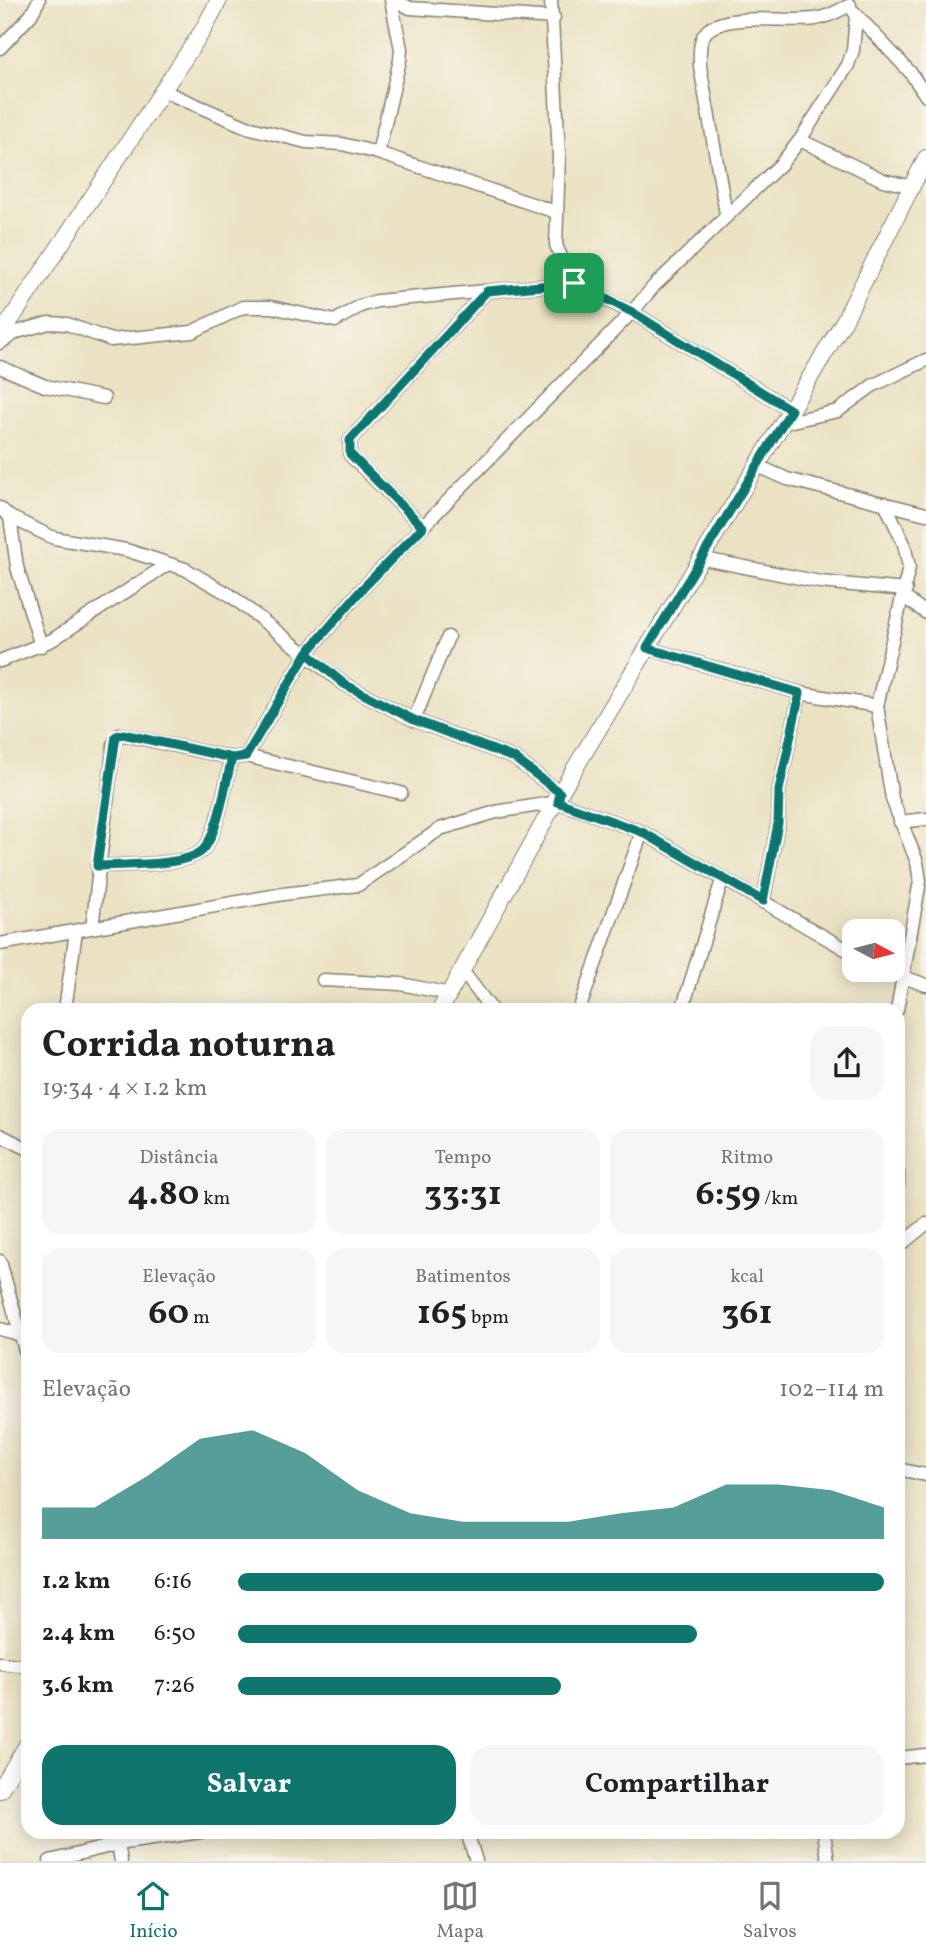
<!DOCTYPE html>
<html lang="pt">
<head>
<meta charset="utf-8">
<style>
  :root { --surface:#fff; --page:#f6f6f6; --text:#202124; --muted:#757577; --line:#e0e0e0; --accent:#0f766e }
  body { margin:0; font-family:Vollkorn,serif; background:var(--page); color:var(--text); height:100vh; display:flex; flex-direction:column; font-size:26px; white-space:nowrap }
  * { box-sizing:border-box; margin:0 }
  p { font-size:23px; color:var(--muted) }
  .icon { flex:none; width:38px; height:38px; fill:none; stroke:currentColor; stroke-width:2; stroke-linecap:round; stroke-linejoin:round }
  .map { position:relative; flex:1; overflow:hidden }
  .sheet { position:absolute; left:21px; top:1003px; width:884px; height:836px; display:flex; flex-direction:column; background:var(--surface); border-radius:21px; box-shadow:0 4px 18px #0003 }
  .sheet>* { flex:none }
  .needle { width:46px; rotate:97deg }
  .controls { position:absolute; left:842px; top:919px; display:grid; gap:14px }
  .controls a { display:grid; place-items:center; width:63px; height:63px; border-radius:14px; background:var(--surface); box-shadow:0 4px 18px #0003; font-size:35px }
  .pin { position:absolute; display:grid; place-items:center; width:60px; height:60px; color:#fff; margin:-30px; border-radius:14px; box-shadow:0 4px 10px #0006 }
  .round { display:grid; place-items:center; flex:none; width:74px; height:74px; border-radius:21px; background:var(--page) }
  .summary { display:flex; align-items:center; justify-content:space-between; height:119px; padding:0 21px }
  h1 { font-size:38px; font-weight:700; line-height:52px }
  .metrics { display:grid; grid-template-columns:repeat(3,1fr); gap:10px; height:119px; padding:7px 21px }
  .metrics div { display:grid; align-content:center; border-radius:18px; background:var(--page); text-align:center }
  .metrics b { font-size:35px; font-weight:700 }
  .metrics small { font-size:19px; font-weight:400 }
  .metrics p { font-size:19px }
  .chart { height:196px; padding:14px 21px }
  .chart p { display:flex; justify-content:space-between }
  .chart svg { width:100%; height:126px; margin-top:7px; fill:var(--accent); opacity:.7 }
  .action { display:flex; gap:14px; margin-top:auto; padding:14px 21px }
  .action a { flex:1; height:80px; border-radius:21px; background:var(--accent); color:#fff; font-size:28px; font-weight:700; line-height:80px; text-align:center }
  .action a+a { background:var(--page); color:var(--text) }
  ul { padding:0 21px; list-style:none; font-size:23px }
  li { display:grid; grid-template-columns:112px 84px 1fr; align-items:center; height:52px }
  li i { height:18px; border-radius:9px; background:var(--accent) }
  .tabs { display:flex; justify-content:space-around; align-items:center; height:98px; border-top:2px solid var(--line); background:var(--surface); font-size:19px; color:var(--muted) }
  .tabs a { display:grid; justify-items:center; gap:4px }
  .tabs .current { color:var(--accent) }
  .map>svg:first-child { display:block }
</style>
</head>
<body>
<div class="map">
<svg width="926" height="1861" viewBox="0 0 926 1861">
  <rect width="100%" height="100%" fill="#f7f3e8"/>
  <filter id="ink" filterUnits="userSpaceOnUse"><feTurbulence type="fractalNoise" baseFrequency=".0143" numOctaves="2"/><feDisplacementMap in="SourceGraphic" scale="14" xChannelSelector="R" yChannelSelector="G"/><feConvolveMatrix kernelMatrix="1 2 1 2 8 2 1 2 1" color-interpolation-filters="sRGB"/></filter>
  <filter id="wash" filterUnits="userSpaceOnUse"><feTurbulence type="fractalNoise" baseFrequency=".00686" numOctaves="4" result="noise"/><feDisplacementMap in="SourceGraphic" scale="28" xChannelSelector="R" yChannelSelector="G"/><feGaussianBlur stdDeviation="1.57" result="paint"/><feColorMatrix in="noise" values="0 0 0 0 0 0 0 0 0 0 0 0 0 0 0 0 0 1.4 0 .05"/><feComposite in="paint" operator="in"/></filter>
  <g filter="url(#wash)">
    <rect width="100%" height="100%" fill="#ebe2c3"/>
  </g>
  <g filter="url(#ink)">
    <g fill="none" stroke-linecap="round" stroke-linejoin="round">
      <defs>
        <g id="street">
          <polyline points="394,0 410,8 554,18"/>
          <polyline points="551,0 559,156 556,245 568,273 574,283 587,291 632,312 791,410"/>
          <polyline points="854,12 910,72 926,96"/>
          <polyline points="0,48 31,15 39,0"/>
          <polyline points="161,90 247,127 306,142 342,144 378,153 556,212"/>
          <polyline points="800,140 883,180 909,186"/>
          <polyline points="378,153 400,60 401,49 391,0"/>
          <path d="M726 214 700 66C700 54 698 39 708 30 730 12 787 23 815 19 828 17 838 11 850 5"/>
          <polyline points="0,343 17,332 49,323 67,324 111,340 192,332 243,307 271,307 335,321 360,306 377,301 574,283"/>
          <polyline points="0,367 45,386 104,398"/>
          <polyline points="783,423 838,411 872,386 926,360"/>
          <polyline points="758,466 787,479 926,514"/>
          <polyline points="885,503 904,544 909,567 877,706 892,799 917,862 920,881 897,1010"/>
          <polyline points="0,508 10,517 54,538 126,550 185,569 230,595 344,684 414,720 514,758 560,793"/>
          <polyline points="10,517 17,567 41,646"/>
          <polyline points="423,527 350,455 350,440 487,291"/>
          <polyline points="699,558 820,582 906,590"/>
          <polyline points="904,597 926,613"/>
          <polyline points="647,648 800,693 877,706"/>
          <polyline points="0,661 52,640 168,564"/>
          <polyline points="414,720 448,637"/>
          <polyline points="246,756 307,653 362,589 632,312 654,286 781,164 800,140 848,65 853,50 856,17"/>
          <polyline points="900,822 926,819"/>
          <path d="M97 866C121 864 186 867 203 850 218 834 226 780 232 758"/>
          <polyline points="763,902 778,823 779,790 800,693"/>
          <polyline points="92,928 114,743 120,734 232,758 246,756 401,793"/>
          <polyline points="0,944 283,894 358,885 440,829 496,812 558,802 642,832 854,954"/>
          <polyline points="884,970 926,985"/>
          <polyline points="463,972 492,1010"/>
          <polyline points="323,980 401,984 450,994"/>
          <polyline points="65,1010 76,931"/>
          <polyline points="579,1010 642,832"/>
          <polyline points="682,1010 722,880"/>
          <polyline points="0,1135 28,1149"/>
          <polyline points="898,1172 898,1184"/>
          <polyline points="898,1247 926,1224"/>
          <polyline points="0,1261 28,1361"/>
          <polyline points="0,1329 28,1337"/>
          <polyline points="898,1469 926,1475"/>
          <polyline points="0,1663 28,1666"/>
          <polyline points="898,1758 926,1755"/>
          <polyline points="467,1832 476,1861"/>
          <polyline points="824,1832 828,1861"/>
          <polyline points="50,1861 118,1844 201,1832"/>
          <polyline points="121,1861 118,1844 134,1832"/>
        </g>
        <g id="secondary">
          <polyline points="0,336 203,30 219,0"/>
          <polyline points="440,1010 560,793 844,321 926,158"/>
          <polyline points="0,1790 28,1743"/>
        </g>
      </defs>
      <!-- street casing -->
      <use href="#street" stroke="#847f70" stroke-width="15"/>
      <!-- secondary casing -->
      <use href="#secondary" stroke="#847f70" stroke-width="18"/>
      <!-- street -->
      <use href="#street" stroke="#fff" stroke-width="12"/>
      <!-- secondary -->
      <use href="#secondary" stroke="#fff" stroke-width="16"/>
    </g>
  </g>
  <g fill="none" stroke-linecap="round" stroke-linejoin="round" filter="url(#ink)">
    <defs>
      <path id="route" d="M574 283 487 291 350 440V454L423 527 362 589 307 653 246 756 232 758C226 781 218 834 203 850 186 867 121 864 97 866L116 736 123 734 232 758 246 756 307 653 344 684 414 720 514 758 560 793 558 802 642 832 763 901 778 823 779 790 800 693 647 648 791 410 632 312 574 283"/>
    </defs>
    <!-- route casing -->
    <use href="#route" stroke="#fff" stroke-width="14"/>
    <!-- route -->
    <use href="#route" stroke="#0f766e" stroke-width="9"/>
  </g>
</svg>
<div class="controls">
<a><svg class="needle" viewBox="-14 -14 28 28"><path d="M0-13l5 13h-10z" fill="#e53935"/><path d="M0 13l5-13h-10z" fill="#757577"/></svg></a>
</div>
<div class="pin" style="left:574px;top:283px;background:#1e9e55"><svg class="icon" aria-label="arrive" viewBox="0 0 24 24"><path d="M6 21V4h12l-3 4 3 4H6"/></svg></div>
<section class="sheet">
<div class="summary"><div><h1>Corrida noturna</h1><p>19:34 · 4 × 1.2 km</p></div><a class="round"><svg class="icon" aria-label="share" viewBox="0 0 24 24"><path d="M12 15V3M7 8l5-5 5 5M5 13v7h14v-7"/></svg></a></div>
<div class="metrics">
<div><p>Distância</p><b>4.80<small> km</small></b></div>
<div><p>Tempo</p><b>33:31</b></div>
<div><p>Ritmo</p><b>6:59<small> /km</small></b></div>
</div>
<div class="metrics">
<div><p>Elevação</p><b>60<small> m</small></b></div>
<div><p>Batimentos</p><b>165<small> bpm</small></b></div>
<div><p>kcal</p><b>361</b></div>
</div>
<div class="chart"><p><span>Elevação</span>102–114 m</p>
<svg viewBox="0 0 160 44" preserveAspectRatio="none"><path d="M0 44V33L10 33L20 22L30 9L40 6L50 14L60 27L70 35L80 38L90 38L100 38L110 35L120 33L130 25L140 25L150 27L160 33V44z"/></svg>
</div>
<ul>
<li><b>1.2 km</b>6:16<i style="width:100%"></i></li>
<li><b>2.4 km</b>6:50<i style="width:71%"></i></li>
<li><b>3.6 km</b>7:26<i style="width:50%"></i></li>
</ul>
<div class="action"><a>Salvar</a><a>Compartilhar</a></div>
</section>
</div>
<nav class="tabs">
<a class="current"><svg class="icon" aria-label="home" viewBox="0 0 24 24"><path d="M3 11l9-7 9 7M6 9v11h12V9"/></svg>Início</a>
<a><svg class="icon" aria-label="map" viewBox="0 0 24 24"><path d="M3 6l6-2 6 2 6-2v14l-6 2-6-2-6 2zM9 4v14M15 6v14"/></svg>Mapa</a>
<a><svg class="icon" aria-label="saved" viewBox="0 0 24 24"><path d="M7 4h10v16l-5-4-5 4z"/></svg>Salvos</a>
</nav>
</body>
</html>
